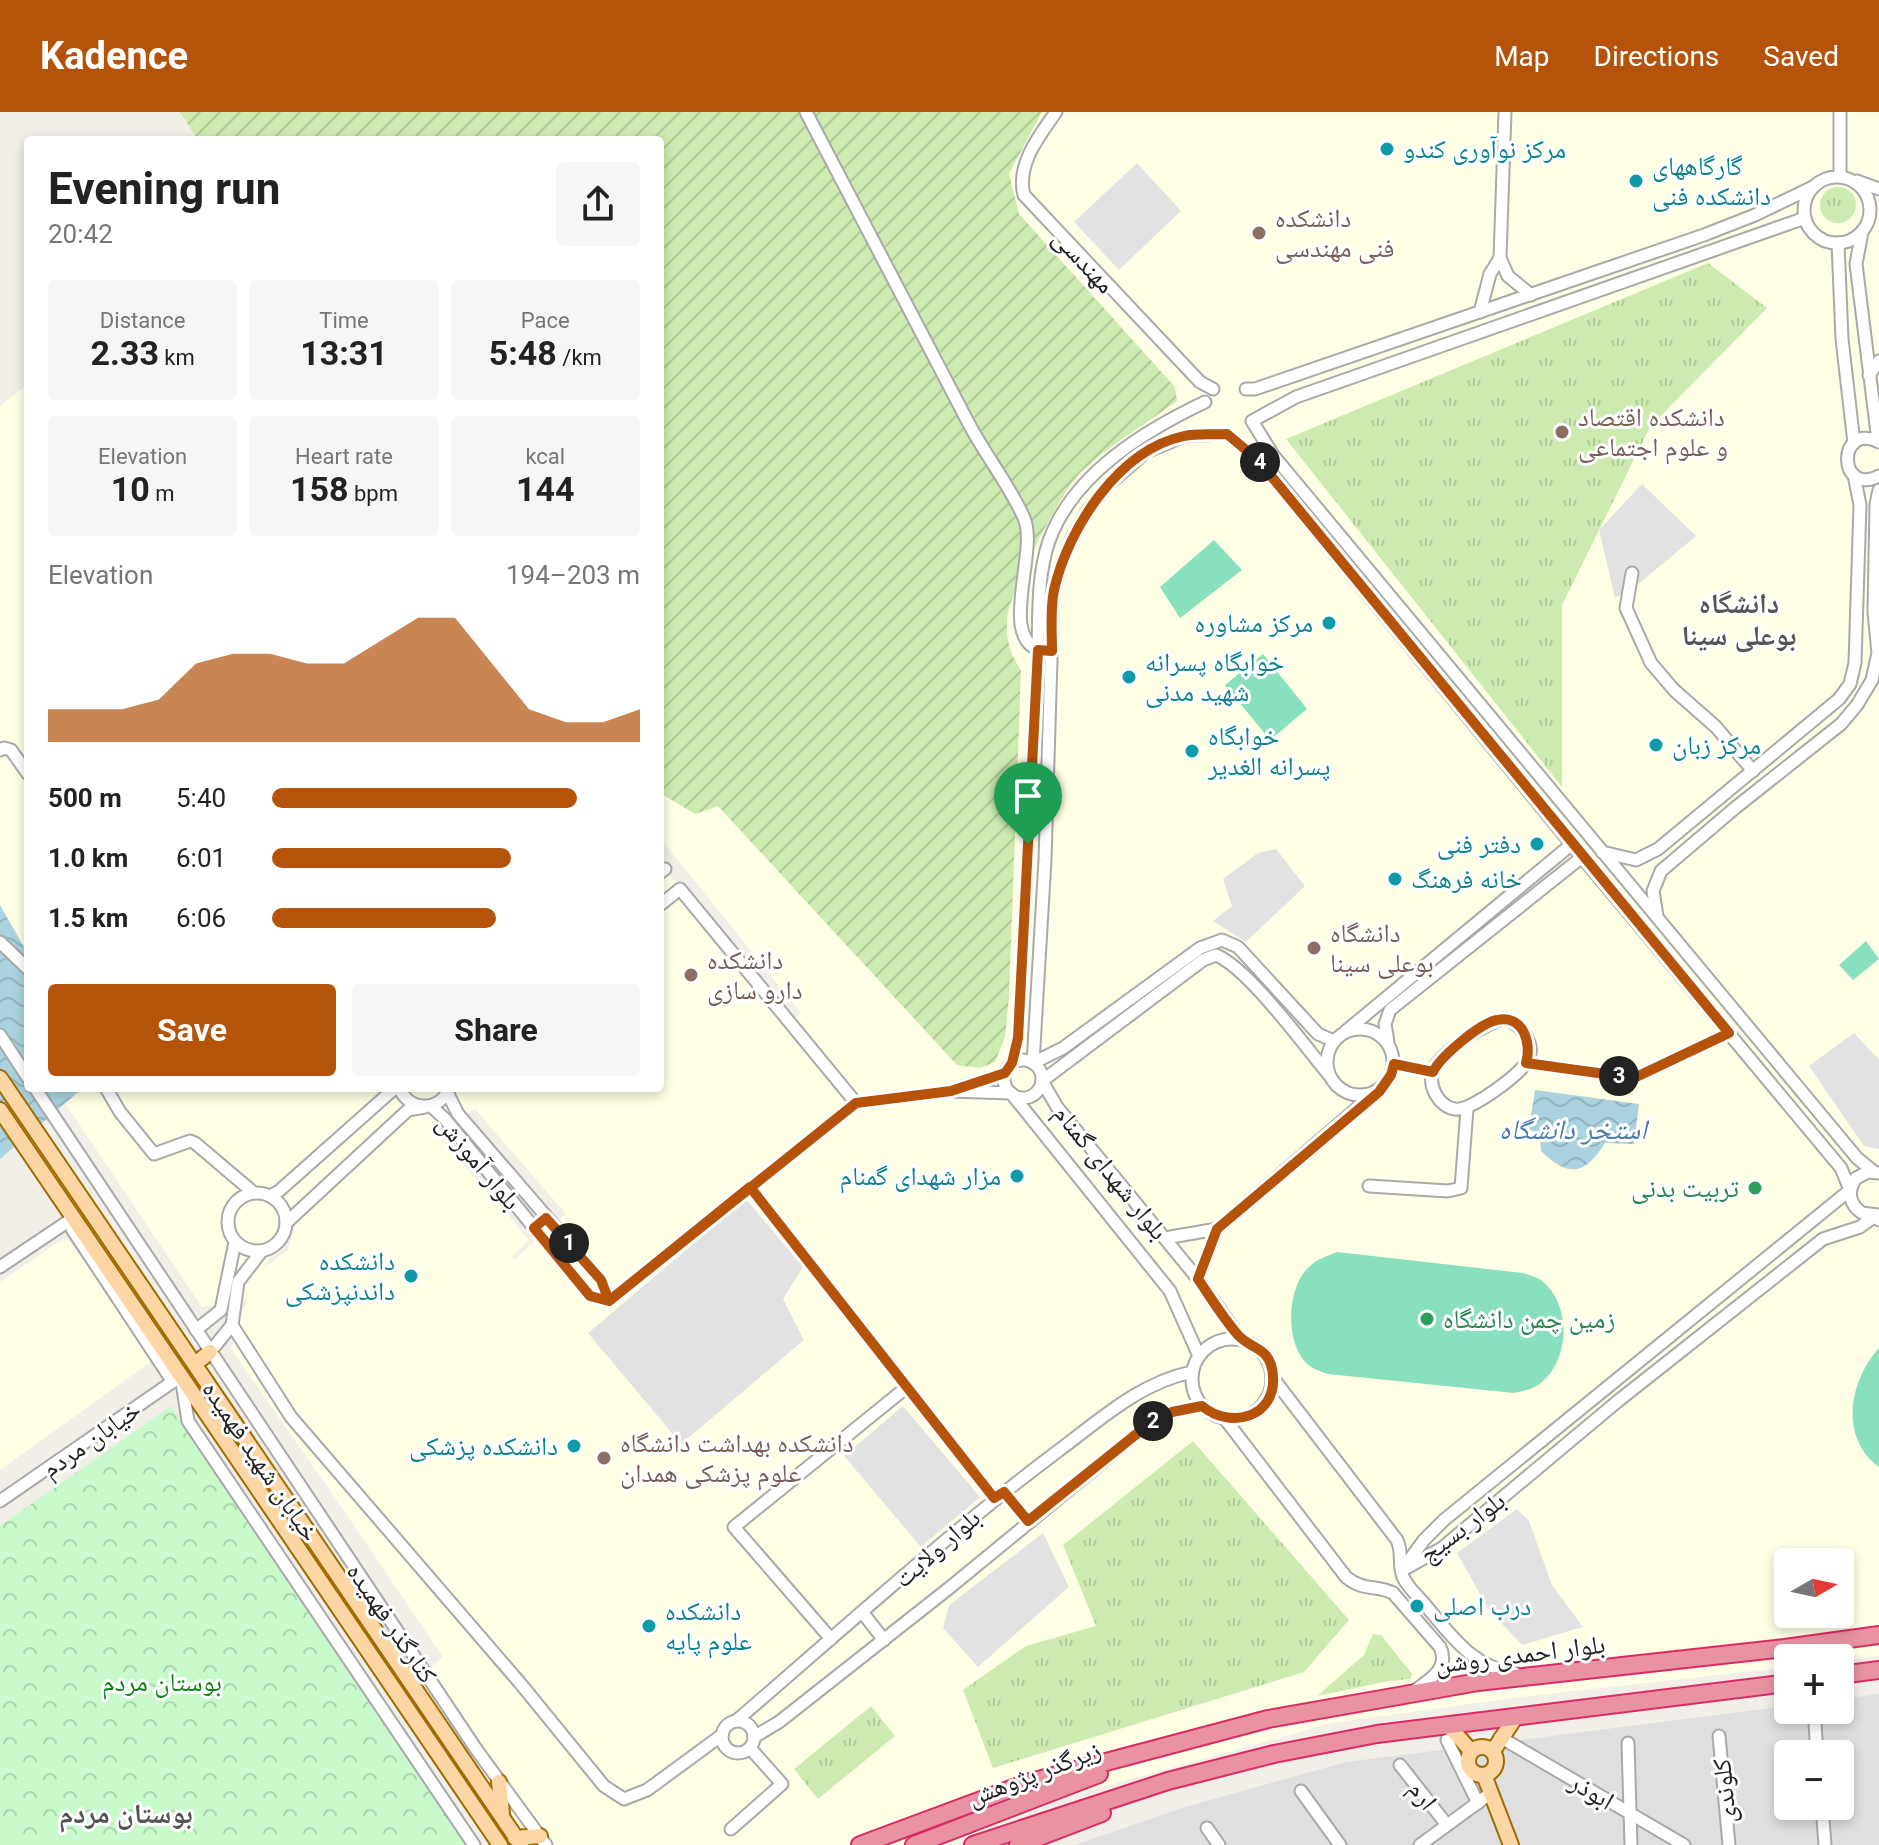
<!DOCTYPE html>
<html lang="en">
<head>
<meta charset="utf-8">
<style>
  :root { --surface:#fff; --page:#f6f6f6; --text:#222; --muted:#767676; --accent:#b45309 }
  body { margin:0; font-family:Roboto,"Noto Naskh Arabic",sans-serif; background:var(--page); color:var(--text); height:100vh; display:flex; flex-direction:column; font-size:30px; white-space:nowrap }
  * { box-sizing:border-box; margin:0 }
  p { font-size:26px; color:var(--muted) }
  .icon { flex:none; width:44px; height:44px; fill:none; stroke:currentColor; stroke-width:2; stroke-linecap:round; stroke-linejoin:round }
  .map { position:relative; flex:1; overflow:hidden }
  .side { position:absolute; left:24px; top:24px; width:640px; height:956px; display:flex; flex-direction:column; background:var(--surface); border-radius:8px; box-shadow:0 4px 12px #0003 }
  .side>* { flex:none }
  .needle { width:52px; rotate:81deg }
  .fabs { position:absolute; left:1774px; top:1436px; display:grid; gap:16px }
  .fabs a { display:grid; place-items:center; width:80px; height:80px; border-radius:8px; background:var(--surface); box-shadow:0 4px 12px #0003; font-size:40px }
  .pin { position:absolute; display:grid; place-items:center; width:68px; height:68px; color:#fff; margin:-82px -34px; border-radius:50% 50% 50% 0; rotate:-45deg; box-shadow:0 0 8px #0007 }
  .pin .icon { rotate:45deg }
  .km { position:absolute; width:40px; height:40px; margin:-20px; border-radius:50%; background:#222; color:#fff; font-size:22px; line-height:40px; text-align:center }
  .round { display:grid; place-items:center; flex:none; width:84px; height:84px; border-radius:8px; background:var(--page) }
  .summary { display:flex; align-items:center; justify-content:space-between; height:136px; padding:0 24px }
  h1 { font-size:44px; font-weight:700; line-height:60px }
  .figures { display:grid; grid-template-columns:repeat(3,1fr); gap:12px; height:136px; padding:8px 24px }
  .figures div { display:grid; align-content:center; border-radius:8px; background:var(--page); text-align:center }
  .figures b { font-size:34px; font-weight:700 }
  .figures small { font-size:22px; font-weight:400 }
  .figures p { font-size:22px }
  .chart { height:224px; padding:16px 24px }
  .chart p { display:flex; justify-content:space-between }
  .chart svg { width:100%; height:144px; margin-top:8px; fill:var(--accent); opacity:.7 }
  .action { display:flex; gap:16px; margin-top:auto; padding:16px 24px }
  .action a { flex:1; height:92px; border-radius:8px; background:var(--accent); color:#fff; font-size:32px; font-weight:700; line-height:92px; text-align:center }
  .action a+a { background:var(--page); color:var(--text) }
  ul { padding:0 24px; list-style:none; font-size:26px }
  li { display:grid; grid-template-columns:128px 96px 1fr; align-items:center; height:60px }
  li i { height:20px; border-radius:10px; background:var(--accent) }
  header { display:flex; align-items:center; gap:48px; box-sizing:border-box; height:112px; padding:0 40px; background:var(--accent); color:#fff }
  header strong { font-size:38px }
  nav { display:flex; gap:44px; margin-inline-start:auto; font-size:28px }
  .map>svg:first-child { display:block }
</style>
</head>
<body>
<header>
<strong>Kadence</strong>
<nav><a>Map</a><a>Directions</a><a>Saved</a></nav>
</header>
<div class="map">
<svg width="1879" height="1733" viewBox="0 0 1879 1733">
  <defs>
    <pattern id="grass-tufts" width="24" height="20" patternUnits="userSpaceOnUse" patternTransform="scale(2)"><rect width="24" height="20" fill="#cdebb0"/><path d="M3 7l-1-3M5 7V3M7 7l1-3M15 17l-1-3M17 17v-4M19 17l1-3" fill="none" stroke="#b0c997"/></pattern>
    <pattern id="park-crowns" width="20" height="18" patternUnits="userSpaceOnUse" patternTransform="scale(2)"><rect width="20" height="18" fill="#c8facc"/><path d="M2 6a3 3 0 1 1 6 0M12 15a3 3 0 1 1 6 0" fill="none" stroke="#acd6af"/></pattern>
    <pattern id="garden-furrows" width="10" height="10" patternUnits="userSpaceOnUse" patternTransform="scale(2)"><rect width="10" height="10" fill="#cdebb0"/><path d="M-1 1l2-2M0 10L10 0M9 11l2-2" fill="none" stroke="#b0c997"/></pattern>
    <pattern id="water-waves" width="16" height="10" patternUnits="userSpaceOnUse" patternTransform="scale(2)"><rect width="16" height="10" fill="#aad3df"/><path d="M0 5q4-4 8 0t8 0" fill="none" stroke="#92b5bf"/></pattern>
  </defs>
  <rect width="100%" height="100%" fill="#f2efe9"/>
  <!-- residential -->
  <path fill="#e0dfdf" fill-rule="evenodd" d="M1879 1582V1733H1075L1182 1696 1346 1650 1788 1594V1598H1840V1587ZM1788 1642H1840V1694H1788Z"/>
  <!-- education -->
  <g fill="#ffffe5" fill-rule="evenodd">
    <path d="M1007 0H1879V1544L1840 1549V1546H1788V1555L1528 1584 1332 1611 1081 1681 947 1733H512L405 1578 443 1545 334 1384 231 1237 247 1188 202 1195 55 976H660V751L789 911 801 901 660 726V653ZM475 997 566 1102 515 1147 512 1144 529 1128 435 1019ZM339 1070 297 1107 288 1138 264 1156 298 1092ZM1788 1450H1840V1502H1788Z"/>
    <polygon points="28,272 28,936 0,895 0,294"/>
    <polygon points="66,1125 156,1246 0,1358 0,1170"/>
  </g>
  <!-- grass -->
  <g fill="url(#grass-tufts)">
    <circle cx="1838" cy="93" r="18"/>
    <polygon points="1708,151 1767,196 1650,315 1562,493 1562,675 1286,327"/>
    <polygon points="1193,1329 1349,1508 1304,1560 993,1656 963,1578 1026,1534 1096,1514 1063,1433"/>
    <polygon points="1373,1522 1381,1523 1412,1562 1410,1567 1389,1569 1317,1584 1364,1543"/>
    <polygon points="871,1594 895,1624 818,1687 794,1657"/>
  </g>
  <!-- park -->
  <polygon fill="url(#park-crowns)" points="171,1294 465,1733 0,1733 0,1414"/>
  <!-- garden -->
  <path fill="url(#garden-furrows)" d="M180 0H1042L1009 62 1019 102 1175 275 1177 289C1146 312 1111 332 1082 359 1062 377 1009 480 1007 507 1006 530 1010 540 1021 559L1009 886 1005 925 995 950 980 956 957 953 718 694 695 702 660 681V28H198Z"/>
  <!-- pitch -->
  <g fill="#88e0be">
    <polygon points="1214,428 1242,458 1180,506 1160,475"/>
    <polygon points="1263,542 1307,597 1270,628 1225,573"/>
    <polygon points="1866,829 1879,847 1853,868 1839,853"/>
    <path d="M1337 1140 1523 1161C1529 1163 1536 1165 1541 1168 1573 1193 1570 1251 1538 1273 1531 1278 1522 1279 1514 1281L1328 1262C1322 1260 1315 1258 1310 1254 1284 1235 1286 1175 1309 1155 1317 1147 1327 1144 1337 1140Z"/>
    <path d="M1879 1236V1355C1839 1326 1849 1269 1879 1236Z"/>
  </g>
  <!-- parking -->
  <g fill="#e2e2e2">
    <polygon points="1137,51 1181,99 1119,158 1074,110"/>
    <polygon points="1642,372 1696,424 1642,469 1615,486 1599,418"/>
    <polygon points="1276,737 1305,774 1246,830 1213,809 1232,794 1223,767 1258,741"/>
    <polygon points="1854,921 1879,948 1879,1037 1864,1034 1809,954"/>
    <polygon points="746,1087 803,1155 783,1187 804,1228 681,1332 588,1221"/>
    <polygon points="903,1294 980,1385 921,1435 844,1344"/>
    <polygon points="1517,1397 1529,1409 1552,1473 1583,1515 1522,1533 1489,1498 1457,1441"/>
    <polygon points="1043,1421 1069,1475 978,1555 943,1516 949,1493"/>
  </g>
  <!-- water -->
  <g fill="url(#water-waves)">
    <polygon points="0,793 28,842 28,976 83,976 0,1047"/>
    <path d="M1535 978 1639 992 1634 1032 1605 1031C1585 1063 1569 1066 1541 1039L1540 1023 1529 1017Z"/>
  </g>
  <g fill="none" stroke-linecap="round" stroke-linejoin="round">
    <defs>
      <g id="minor">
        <path d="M806 0C860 104 915 208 969 312 986 344 1010 374 1024 406 1039 440 996 529 1043 539"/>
        <path d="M1056 0C1039 24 1016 53 1024 83L1200 270 1213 277"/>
        <polyline points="1840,64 1840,0"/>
        <circle cx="1837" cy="98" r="33"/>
        <polyline points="1857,69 1879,77"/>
        <polyline points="1805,106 1296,285 1252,309 1273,343 1857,1046 1874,1060"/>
        <polyline points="1862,120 1856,152 1878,329"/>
        <polyline points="1838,131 1842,227 1854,331"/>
        <polyline points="1500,146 1505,0"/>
        <polyline points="1480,200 1490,162 1500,146 1508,164 1531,183"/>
        <polyline points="1869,263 1879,249"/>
        <polyline points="1246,277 1255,277 1704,123 1755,103 1813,75"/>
        <path d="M1879 330C1837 309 1837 385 1879 364"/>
        <polyline points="1632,461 1626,496 1651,551 1674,578 1716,615 1753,659"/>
        <polyline points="0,638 4,636 11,638 28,662"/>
        <polyline points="1602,740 1636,748 1658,737 1839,587 1850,572 1855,551 1860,393 1854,363"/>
        <polyline points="660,761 665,757"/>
        <polyline points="660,793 680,777 856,991"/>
        <polyline points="1657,804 1653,779 1661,759 1735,696 1841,612 1857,593 1872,568 1878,541 1874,500 1876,392 1879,378"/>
        <polyline points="0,830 28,857"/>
        <path d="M1506 907C1522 914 1538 933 1526 951 1517 964 1470 1000 1455 997 1447 996 1440 990 1436 983 1432 976 1430 968 1433 959 1439 941 1488 908 1506 907Z"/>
        <circle cx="1360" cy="950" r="33"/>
        <polyline points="1346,919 1572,732"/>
        <polyline points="0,923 28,966"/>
        <polyline points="1334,929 1318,922 1238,835 1222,828 1200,836 1063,936 1033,951 1045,748 1053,481 1059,459 1072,426 1088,398 1108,373 1146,340 1184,324 1227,322 1258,348 1582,745 1841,1056 1850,1078 1444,1408 1424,1428 1402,1458"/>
        <polyline points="1388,930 1385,912 1390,898 1582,745"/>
        <circle cx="1023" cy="967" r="19"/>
        <path d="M1012 951 1018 926 1038 538C1039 502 1037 464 1049 429 1073 362 1144 319 1205 290"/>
        <polyline points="1526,951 1634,966 1729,921"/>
        <polyline points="1394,952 1433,960"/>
        <polyline points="35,976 476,1637 546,1733"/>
        <polyline points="106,976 120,1000 154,1042 190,1029 195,1031 254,1081"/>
        <path d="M399 976C410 1000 439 1000 450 976"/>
        <polyline points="956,977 1005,961"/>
        <polyline points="448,982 458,1002 601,1168 609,1189"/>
        <polyline points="431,994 445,1007 590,1184 609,1189"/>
        <polyline points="1369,1074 1448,1079 1461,1076 1467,997"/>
        <polyline points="750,1075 994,1386"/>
        <circle cx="257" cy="1110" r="29"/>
        <polyline points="270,1084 279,1079 395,976"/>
        <path d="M1878 1103 1862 1101C1849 1092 1847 1079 1856 1066L1868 1060 1879 1061"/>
        <polyline points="286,1111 408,998 425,995"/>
        <polyline points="72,1117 173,1270"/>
        <polyline points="1165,1126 1217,1117"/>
        <polyline points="0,1155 73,1106"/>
        <polyline points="1198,1167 1217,1117 1384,973"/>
        <polyline points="609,1189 856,991 951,979 1011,981 1170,1179 1199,1244"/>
        <polyline points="232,1213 291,1305 520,1571 604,1674 624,1687 647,1678 722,1623"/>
        <polyline points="196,1218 221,1198 235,1130"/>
        <circle cx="1232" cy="1267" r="40"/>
        <path d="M1241 1227 1198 1167 1057 995 1042 969 1203 848 1216 843C1248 856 1304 933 1329 963"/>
        <polyline points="210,1240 232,1213 238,1170 261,1140"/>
        <path d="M1273 1266 1397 1428C1403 1440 1398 1453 1403 1465 1408 1476 1419 1485 1427 1495 1452 1525 1474 1556 1515 1561"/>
        <path d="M1225 1307 1346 1465C1364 1480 1375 1472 1393 1481L1440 1535C1450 1556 1430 1568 1414 1579"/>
        <polyline points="1004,1380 1028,1409"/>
        <polyline points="0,1389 181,1264 188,1309 474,1733"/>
        <polyline points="1403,1458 1442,1436 1618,1289 1823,1127 1860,1115 1875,1104 1879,1108"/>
        <polyline points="862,1500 884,1528"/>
        <polyline points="831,1527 734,1415 907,1275"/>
        <circle cx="738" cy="1625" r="16"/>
        <path d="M736 1609C842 1518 946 1423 1058 1339 1100 1308 1139 1271 1192 1260"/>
        <polyline points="1815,1611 1817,1642"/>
        <polyline points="1719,1624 1729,1733"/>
        <polyline points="754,1625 779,1610 948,1477 1154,1308 1172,1300 1202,1294"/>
        <polyline points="1500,1625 1684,1733"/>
        <polyline points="1447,1628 1478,1691"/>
        <polyline points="1628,1631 1631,1733"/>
        <polyline points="1400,1653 1447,1713"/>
        <polyline points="1301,1679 1340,1733"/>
        <polyline points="1822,1694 1825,1733"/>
        <polyline points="1207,1716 1219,1733"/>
        <polyline points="731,1717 782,1672 750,1636"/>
        <polyline points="1420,1733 1491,1681"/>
      </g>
      <g id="major">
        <polyline points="0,966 521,1733"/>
        <polyline points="0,998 500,1733"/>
        <polyline points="195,1252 210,1240"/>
        <polyline points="1449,1614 1471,1639"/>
        <circle cx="1482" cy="1649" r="14"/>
        <polyline points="1493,1639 1515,1606"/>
        <polyline points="1484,1663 1511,1733"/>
        <polyline points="499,1670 502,1702"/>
        <polyline points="515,1726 540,1724"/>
      </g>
      <g id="highway">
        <polyline points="1840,1563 1879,1558"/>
        <polyline points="860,1733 1027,1671 1268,1607 1478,1570 1776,1537 1879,1523"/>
        <polyline points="914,1733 1099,1662"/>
        <polyline points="973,1733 1168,1669 1274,1642 1377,1622 1788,1571"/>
        <polyline points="1018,1733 1102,1701"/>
      </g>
    </defs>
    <!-- minor casing -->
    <use href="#minor" stroke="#a9a9a9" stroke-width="15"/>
    <!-- major casing -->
    <use href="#major" stroke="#a06b00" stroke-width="18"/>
    <!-- highway casing -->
    <use href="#highway" stroke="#dc2a67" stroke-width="20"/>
    <!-- minor -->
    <use href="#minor" stroke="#fff" stroke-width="11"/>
    <!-- major -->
    <use href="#major" stroke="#fcd6a4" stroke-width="14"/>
    <!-- highway -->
    <use href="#highway" stroke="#e892a2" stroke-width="16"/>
  </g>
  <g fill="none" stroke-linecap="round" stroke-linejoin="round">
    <defs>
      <path id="route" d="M1028 732 1018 926 1012 951 1005 961 951 979 856 991 609 1189 590 1184 534 1116 546 1106 601 1168 609 1189 750 1075 994 1386 1004 1380 1028 1409 1154 1308 1172 1300 1202 1294C1231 1318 1276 1305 1273 1264 1271 1234 1251 1238 1238 1223 1223 1206 1211 1186 1198 1167L1217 1117 1379 980 1391 963 1394 952 1433 960C1440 945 1480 911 1497 908 1523 902 1532 931 1526 951L1634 966 1729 921 1258 348 1227 322C1213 323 1197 321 1184 324 1118 338 1068 417 1054 478 1050 497 1052 520 1052 539L1038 538 1028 732"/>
    </defs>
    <!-- route casing -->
    <use href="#route" stroke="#fff" stroke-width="16"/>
    <!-- route -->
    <use href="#route" stroke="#b45309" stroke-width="10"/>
  </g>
  <!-- markers -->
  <g fill="#0f9aa8" stroke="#fff" stroke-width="3">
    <circle cx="1387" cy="37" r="8"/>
    <circle cx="1636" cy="69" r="8"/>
    <circle cx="1329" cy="511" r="8"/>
    <circle cx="1129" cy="565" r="8"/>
    <circle cx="1656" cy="633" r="8"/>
    <circle cx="1192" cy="639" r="8"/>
    <circle cx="1537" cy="732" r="8"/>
    <circle cx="1395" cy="767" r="8"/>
    <circle cx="1017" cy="1064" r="8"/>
    <circle cx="411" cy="1164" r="8"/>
    <circle cx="574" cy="1334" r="8"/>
    <circle cx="1417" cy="1494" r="8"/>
    <circle cx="649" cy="1514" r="8"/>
  </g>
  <g fill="#8d6e63" stroke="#fff" stroke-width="3">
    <circle cx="1259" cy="121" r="8"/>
    <circle cx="1562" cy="320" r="8"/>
    <circle cx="1314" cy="836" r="8"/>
    <circle cx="691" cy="863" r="8"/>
    <circle cx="604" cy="1346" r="8"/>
  </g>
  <g fill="#2e9e5b" stroke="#fff" stroke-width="3">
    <circle cx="1755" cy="1076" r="8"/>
    <circle cx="1427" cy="1207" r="8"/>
  </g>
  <g text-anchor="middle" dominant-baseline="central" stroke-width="6" stroke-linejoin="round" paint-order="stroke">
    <!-- culture labels -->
    <g font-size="26" fill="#0d838f" stroke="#fff" text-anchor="start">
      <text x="1403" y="37">مرکز نوآوری کندو</text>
      <text x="1652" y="54">گارگاههای<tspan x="1652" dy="30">دانشکده فنی</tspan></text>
      <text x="1313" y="511" text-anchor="end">مرکز مشاوره</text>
      <text x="1145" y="550">خوابگاه پسرانه<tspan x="1145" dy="30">شهید مدنی</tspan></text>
      <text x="1208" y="624">خوابگاه<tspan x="1208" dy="30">پسرانه الغدیر</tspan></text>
      <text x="1672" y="633">مرکز زبان</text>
      <text x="1521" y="732" text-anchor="end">دفتر فنی</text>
      <text x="1411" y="767">خانه فرهنگ</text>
      <text x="1001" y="1064" text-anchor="end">مزار شهدای گمنام</text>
      <text x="395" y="1149" text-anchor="end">دانشکده<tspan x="395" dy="30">داندنپزشکی</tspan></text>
      <text x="558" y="1334" text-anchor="end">دانشکده پزشکی</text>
      <text x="1433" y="1494">درب اصلی</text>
      <text x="665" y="1499">دانشکده<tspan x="665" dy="30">علوم پایه</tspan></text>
    </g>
    <!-- education labels -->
    <g font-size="26" fill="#785e54" stroke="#fff" text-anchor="start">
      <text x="1275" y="106">دانشکده<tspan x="1275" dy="30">فنی مهندسی</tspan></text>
      <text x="1578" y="305">دانشکده اقتصاد<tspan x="1578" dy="30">و علوم اجتماعی</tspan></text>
      <text x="1330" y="821">دانشگاه<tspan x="1330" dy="30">بوعلی سینا</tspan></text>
      <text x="707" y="848">دانشکده<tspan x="707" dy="30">دارو سازی</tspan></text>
      <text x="620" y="1331">دانشکده بهداشت دانشگاه<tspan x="620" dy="30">علوم پزشکی همدان</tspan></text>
    </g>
    <!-- street labels -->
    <g font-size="26" fill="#222" stroke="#fff">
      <text transform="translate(1084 149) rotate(47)">مهندسی</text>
      <text transform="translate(479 1050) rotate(50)">بلوار آموزش</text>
      <text transform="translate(1111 1060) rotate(51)">بلوار شهدای گمنام</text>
      <text transform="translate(91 1327) rotate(-35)">خیابان مردم</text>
      <text transform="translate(261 1349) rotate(56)">خیابان شهید فهمیده</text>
      <text transform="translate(1462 1415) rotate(-37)">بلوار بسیج</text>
      <text transform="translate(937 1436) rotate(-41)">بلوار ولایت</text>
      <text transform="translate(392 1511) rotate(56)">کنارگذر فهمیده</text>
      <text transform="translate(1520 1542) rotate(-7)">بلوار احمدی روشن</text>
      <text transform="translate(1034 1661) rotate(-21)">زیرگذر پژوهش</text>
      <text transform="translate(1592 1679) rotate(31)">ابوذر</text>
      <text transform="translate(1724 1679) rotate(-95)">کلوندی</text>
      <text transform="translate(1423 1683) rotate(52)">ارم</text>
    </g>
    <!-- leisure labels -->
    <g font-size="26" fill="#27864d" stroke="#fff" text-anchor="end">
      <text x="1739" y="1076">تربیت بدنی</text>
      <text x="1443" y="1207" text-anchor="start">زمین چمن دانشگاه</text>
    </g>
    <!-- park labels -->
    <g font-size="26" fill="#0c8416" stroke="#fff">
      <text x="162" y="1570">بوستان مردم</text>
    </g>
    <!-- neighbourhood labels -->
    <g font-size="28" font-weight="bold" fill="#555" stroke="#fff">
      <text x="1739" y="491">دانشگاه<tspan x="1739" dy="32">بوعلی سینا</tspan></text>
      <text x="126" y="1701">بوستان مردم</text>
    </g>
    <!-- water labels -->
    <g font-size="28" font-style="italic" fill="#4a7aab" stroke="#fff">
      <text x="1573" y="1017">استخر دانشگاه</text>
    </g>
  </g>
</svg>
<div class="fabs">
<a><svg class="needle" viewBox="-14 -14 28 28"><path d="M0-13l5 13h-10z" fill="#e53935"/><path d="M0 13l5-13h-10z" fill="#767676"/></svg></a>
<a>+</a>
<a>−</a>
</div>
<div class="pin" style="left:1028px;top:732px;background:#1e9e55"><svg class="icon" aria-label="arrive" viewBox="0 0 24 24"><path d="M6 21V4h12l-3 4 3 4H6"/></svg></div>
<b class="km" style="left:569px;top:1131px">1</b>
<b class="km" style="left:1153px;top:1309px">2</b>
<b class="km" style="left:1619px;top:964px">3</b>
<b class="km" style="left:1260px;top:350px">4</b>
<section class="side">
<div class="summary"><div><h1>Evening run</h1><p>20:42</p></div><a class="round"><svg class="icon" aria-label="share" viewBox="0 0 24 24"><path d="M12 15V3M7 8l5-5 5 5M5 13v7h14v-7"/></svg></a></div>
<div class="figures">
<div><p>Distance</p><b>2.33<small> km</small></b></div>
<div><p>Time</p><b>13:31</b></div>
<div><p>Pace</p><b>5:48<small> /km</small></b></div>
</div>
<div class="figures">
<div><p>Elevation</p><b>10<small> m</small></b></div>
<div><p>Heart rate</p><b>158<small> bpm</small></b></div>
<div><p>kcal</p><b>144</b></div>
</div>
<div class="chart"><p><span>Elevation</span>194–203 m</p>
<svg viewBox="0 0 160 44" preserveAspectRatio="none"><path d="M0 44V34L10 34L20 34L30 31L40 20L50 17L60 17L70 20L80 20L90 13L100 6L110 6L120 20L130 34L140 38L150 38L160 34V44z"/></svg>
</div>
<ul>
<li><b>500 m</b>5:40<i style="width:83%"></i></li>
<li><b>1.0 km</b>6:01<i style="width:65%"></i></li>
<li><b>1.5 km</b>6:06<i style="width:61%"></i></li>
</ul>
<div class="action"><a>Save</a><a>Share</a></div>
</section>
</div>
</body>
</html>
